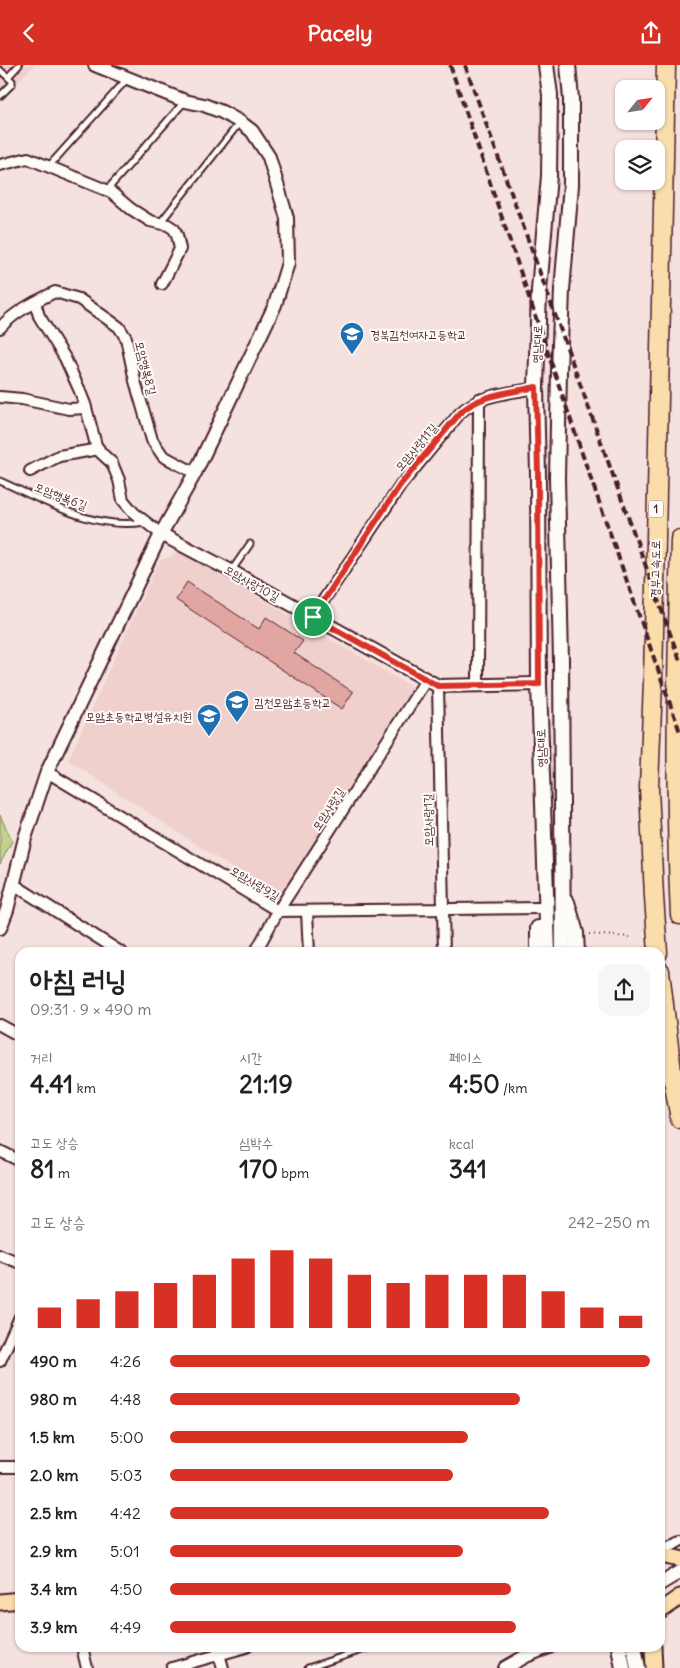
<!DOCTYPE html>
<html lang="ko">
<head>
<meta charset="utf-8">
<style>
  :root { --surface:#fff; --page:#f6f6f6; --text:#202124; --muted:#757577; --accent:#d93025 }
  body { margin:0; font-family:Delius,"Poor Story",sans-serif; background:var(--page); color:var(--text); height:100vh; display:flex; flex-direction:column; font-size:19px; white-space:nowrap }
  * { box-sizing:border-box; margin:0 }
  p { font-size:16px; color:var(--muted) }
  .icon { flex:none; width:28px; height:28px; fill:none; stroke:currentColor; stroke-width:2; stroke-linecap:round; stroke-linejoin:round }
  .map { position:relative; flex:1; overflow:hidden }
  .details { position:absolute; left:15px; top:882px; width:650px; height:705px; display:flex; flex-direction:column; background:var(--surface); border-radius:15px; box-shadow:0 1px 4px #0004 }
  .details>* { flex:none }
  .needle { width:32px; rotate:60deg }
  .controls { position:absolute; left:615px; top:15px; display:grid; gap:10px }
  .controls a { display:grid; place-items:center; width:50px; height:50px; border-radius:10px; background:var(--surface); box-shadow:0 1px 4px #0004; font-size:25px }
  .pin { position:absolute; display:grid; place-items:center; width:42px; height:42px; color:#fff; margin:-21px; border:2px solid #fff; border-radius:50%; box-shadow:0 1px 5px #0007 }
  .round { display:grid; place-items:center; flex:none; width:52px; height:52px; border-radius:15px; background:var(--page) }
  .head { display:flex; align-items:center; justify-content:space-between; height:85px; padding:0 15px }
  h1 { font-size:28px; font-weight:700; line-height:38px }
  .stats { display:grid; grid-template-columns:repeat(3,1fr); gap:8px; height:85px; padding:5px 15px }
  .stats div { display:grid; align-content:center }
  .stats b { font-size:25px; font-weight:700 }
  .stats small { font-size:14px; font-weight:400 }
  .stats p { font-size:14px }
  .chart { height:140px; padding:10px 15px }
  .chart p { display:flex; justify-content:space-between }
  .chart svg { width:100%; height:90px; margin-top:5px; stroke:var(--accent); stroke-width:6 }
  ul { padding:0 15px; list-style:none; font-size:16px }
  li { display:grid; grid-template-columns:80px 60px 1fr; align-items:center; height:38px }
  li i { height:12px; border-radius:6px; background:var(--accent) }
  header { display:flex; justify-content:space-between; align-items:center; height:65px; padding:0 15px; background:var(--accent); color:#fff; font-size:22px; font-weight:700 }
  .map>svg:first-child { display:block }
</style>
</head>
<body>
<header><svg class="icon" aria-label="back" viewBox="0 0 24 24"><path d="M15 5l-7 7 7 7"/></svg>Pacely<svg class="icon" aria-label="share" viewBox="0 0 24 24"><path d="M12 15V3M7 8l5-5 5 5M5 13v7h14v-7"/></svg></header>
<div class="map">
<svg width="680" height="1603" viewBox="0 0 680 1603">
  <rect width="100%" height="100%" fill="#f5e2de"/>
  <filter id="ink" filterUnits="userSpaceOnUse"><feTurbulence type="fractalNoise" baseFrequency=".02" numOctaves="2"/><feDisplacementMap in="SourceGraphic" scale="10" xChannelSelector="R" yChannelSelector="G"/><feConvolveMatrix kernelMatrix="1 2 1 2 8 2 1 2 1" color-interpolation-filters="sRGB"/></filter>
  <g filter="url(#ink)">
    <!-- built -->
    <g fill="#efd0cc">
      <polygon points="0,0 34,0 0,35"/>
      <polygon points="181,487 412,622 279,834 68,695 159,496"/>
    </g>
    <!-- green -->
    <polygon fill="#bfd489" stroke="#847a5a" points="0,750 12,776 0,799"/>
    <!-- building -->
    <polygon fill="#e1a6a2" stroke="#4a1f2b" points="187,517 259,564 266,552 303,576 294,588 353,627 342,644 176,535"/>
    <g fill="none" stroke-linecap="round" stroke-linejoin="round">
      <defs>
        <g id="service">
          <polyline points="0,5 12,16 12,19 0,31"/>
          <polyline points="8,12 19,0"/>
          <polyline points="49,101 127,14"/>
          <polyline points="107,125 185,36"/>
          <polyline points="160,158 240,57"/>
          <path d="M0 416C45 436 94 466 145 457"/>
          <polyline points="232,505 250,479"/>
          <polyline points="308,1603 371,1582"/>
        </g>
        <g id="minor">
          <polyline points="0,100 28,93 30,94 111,127 131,144 150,156 168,160 174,164 177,170 180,184 162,219"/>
          <polyline points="35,237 39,251 65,293 79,324 85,339 96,380 100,387 112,398 119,415 123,435 134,448 161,469"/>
          <path d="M0 263C14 247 36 236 55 227L79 234 119 262 126 273 135 316 152 375 163 391 195 408"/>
          <polyline points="0,332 22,334 69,344 86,343"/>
          <polyline points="30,406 59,391 99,384"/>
          <path d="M313 551 401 420 460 348C480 329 510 328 536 323"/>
          <polyline points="478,619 479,334"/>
          <polyline points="438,621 444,888"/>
          <polyline points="47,707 278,846 538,843"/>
          <polyline points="13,819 122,888"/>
          <polyline points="307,847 309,888"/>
          <polyline points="255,888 278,846 426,615"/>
          <polyline points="0,960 20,971"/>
          <polyline points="0,1086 20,1096"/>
          <polyline points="0,1190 20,1198"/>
          <polyline points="0,1296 20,1252"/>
          <polyline points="0,1402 20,1402"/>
          <polyline points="660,1486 666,1482 680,1476"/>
          <polyline points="82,1582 87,1603"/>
          <polyline points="217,1582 223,1603"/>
          <polyline points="172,1603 246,1582"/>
        </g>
        <g id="tertiary">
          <polyline points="161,469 231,506 438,621 539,619"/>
          <polyline points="0,863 7,845 25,773 47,707 161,469 195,408 275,240 288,198 287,153 269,92 252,66 240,57 222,47 204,40 185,36 95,0"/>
          <polyline points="660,1519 680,1507"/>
          <polyline points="505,1603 526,1591 549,1582"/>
        </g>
        <g id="secondary">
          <polyline points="546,0 550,30 549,111 539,225 536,323 538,410 539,619 548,888"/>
          <polyline points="567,837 576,868 577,888"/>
          <polyline points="538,863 538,888"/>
          <polyline points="563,888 561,595 557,413 559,306 562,225 571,120 571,34 568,0"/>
          <polyline points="619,1582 623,1603"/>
          <polyline points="634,1582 638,1603"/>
        </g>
        <g id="primary">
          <polyline points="660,1490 680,1494"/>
          <polyline points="0,1537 20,1535"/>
          <polyline points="660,1546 680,1532"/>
          <polyline points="653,1582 654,1603"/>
        </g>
        <g id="motorway">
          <path d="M680 474C677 599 674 724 680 850"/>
          <polyline points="658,888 654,832 649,723 653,616 666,0"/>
          <polyline points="660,906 673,1015 680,1054"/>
        </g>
      </defs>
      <!-- service casing -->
      <use href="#service" stroke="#4a1f2b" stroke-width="9"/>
      <!-- minor casing -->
      <use href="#minor" stroke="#4a1f2b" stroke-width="14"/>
      <!-- tertiary casing -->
      <use href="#tertiary" stroke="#4a1f2b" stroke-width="16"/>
      <!-- secondary casing -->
      <use href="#secondary" stroke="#4a1f2b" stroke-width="18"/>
      <!-- primary casing -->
      <use href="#primary" stroke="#4a1f2b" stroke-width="19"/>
      <!-- motorway casing -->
      <use href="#motorway" stroke="#4a1f2b" stroke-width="21"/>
      <!-- path -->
      <polyline stroke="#4a1f2b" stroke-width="2" stroke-dasharray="1 4" stroke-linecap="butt" points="589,869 631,872"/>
      <!-- service -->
      <use href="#service" stroke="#fdfcf7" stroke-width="5"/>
      <!-- minor -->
      <use href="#minor" stroke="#fdfcf7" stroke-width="10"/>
      <!-- tertiary -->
      <use href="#tertiary" stroke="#fdfcf7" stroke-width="12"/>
      <!-- secondary -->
      <use href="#secondary" stroke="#fdfcf7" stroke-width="14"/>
      <!-- primary -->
      <use href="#primary" stroke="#faddab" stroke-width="15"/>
      <!-- motorway -->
      <use href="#motorway" stroke="#faddab" stroke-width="18"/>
      <!-- rail -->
      <g stroke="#4a1f2b" stroke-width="4" stroke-dasharray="8 4" stroke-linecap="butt">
        <polyline points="450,0 585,397 680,667"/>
        <polyline points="465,0 680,596"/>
      </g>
    </g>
  </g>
  <g fill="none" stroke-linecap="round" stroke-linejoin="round" filter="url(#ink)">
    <defs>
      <path id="route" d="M536 322 538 410 539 619 438 621 313 552 400 420 460 348C480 329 510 328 536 322Z"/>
    </defs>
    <!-- route casing -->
    <use href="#route" stroke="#fff" stroke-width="10"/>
    <!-- route -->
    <use href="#route" stroke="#d93025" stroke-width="6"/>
  </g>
  <!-- icons -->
  <defs>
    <symbol id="school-pin" viewBox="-11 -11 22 30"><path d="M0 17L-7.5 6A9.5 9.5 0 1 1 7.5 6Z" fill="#1f6fb2" stroke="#fdfcf7"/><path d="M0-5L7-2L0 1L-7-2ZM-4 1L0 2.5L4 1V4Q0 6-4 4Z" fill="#fff"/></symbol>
  </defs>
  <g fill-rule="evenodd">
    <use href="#school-pin" x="338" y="255" width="28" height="38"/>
    <use href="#school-pin" x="223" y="623" width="28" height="38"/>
    <use href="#school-pin" x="195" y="637" width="28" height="38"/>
  </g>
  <g text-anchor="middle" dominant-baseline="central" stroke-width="4" stroke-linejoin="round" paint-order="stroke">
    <!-- shield labels -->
    <rect fill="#fdfcf7" stroke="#806168" stroke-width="1" x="648.5" y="435.5" width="15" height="17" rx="4"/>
    <g font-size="11" font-weight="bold" fill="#4a1f2b">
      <text x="656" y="444">1</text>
    </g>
    <!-- poi labels -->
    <g font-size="12" fill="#4a1f2b" stroke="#fdfcf7" text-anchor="start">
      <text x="370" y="269">경북김천여자고등학교</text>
      <text x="254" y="637">김천모암초등학교</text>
      <text x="192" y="651" text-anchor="end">모암초등학교병설유치원</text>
    </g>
    <!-- street labels -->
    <g font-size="12" fill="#4a1f2b" stroke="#fdfcf7">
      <text transform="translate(537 279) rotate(-88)">영남대로</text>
      <text transform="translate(146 303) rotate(76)">모암행복8길</text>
      <text transform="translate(416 382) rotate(-50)">모암사랑11길</text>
      <text transform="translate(61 431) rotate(21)">모암행복6길</text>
      <text transform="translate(655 504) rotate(-89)">경부고속도로</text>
      <text transform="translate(252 518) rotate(29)">모암사랑10길</text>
      <text transform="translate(541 683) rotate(-92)">영남대로</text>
      <text transform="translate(328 744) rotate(-57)">모암사랑길</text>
      <text transform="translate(428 755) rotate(-91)">모암사랑1길</text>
      <text transform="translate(255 818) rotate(31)">모암사랑9길</text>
    </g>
  </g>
</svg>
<div class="controls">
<a><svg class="needle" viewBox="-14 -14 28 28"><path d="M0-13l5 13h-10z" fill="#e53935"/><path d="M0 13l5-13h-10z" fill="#757577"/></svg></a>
<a><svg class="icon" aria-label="layers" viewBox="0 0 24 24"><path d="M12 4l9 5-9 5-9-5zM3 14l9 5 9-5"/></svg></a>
</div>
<div class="pin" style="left:313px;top:552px;background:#1e9e55"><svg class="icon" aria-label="arrive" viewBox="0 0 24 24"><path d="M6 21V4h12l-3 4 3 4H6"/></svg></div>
<section class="details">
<div class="head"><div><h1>아침 러닝</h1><p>09:31 · 9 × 490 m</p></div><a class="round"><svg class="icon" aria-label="share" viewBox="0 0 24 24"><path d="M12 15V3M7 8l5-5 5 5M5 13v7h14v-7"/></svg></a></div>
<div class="stats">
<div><p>거리</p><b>4.41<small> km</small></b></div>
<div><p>시간</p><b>21:19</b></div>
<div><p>페이스</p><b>4:50<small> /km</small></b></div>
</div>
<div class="stats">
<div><p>고도 상승</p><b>81<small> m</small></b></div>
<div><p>심박수</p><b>170<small> bpm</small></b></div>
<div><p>kcal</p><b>341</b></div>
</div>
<div class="chart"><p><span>고도 상승</span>242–250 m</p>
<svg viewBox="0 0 160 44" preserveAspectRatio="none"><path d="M5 44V34M15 44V30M25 44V26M35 44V22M45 44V18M55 44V10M65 44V6M75 44V10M85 44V18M95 44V22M105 44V18M115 44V18M125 44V18M135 44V26M145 44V34M155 44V38"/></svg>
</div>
<ul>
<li><b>490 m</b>4:26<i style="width:100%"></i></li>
<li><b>980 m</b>4:48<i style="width:73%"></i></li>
<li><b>1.5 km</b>5:00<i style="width:62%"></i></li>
<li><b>2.0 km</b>5:03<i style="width:59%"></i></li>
<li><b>2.5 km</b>4:42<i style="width:79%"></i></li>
<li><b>2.9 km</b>5:01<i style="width:61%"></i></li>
<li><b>3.4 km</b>4:50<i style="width:71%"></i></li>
<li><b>3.9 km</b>4:49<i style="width:72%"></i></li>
</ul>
</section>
</div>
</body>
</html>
